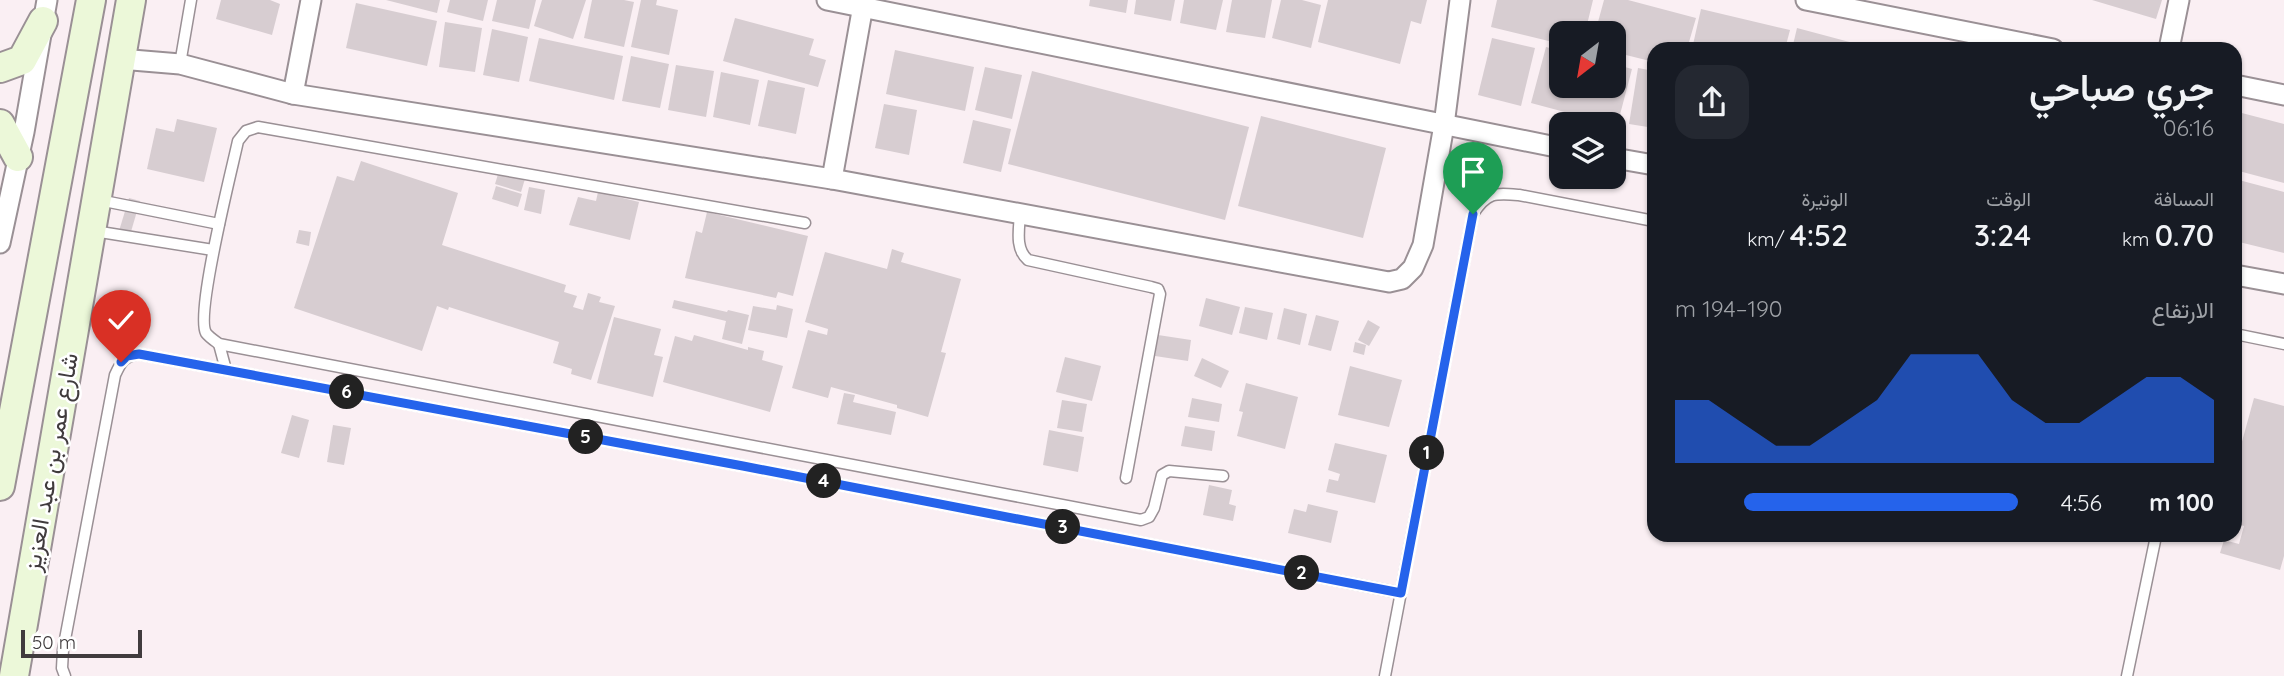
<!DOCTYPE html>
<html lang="ar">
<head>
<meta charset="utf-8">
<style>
  :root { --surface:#171b24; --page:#242831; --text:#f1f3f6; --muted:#9ea1a6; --accent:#2563eb }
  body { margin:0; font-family:Quicksand,Vazirmatn,sans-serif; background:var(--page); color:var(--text); direction:rtl; height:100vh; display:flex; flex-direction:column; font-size:26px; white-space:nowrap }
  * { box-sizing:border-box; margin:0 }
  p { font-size:23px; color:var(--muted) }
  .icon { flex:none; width:38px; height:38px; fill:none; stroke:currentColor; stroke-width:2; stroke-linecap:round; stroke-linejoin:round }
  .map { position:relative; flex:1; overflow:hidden; direction:ltr }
  .side { position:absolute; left:1647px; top:42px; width:595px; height:500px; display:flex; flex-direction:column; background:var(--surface); border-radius:21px; box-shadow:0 2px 5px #0004; direction:rtl }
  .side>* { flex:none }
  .needle { width:46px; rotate:211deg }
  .controls { position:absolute; left:1549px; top:21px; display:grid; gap:14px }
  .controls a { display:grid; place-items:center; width:77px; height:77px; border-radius:14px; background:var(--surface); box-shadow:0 2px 5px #0004; font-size:35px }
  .scale { position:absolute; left:21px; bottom:18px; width:121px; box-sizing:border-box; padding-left:7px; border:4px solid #403b3d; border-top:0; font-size:19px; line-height:24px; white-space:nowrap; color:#403b3d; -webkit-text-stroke:5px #fff; paint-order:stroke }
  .pin { position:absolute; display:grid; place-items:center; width:60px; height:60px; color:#fff; margin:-72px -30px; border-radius:50% 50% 50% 0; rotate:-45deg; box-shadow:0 0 7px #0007 }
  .pin .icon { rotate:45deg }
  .km { position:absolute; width:35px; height:35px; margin:-18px; border-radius:50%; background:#222; color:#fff; font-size:19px; line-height:35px; text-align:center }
  .round { display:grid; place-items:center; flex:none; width:74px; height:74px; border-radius:21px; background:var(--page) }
  .summary { display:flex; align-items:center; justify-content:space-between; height:119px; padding:0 28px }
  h1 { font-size:38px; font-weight:600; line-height:52px }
  .stats { display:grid; grid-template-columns:repeat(3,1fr); gap:10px; height:119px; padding:7px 28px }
  .stats div { display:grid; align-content:center }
  .stats b { font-size:30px; font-weight:600 }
  .stats small { font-size:19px; font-weight:400 }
  .stats p { font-size:19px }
  .chart { height:196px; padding:14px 28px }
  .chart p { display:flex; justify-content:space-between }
  .chart svg { width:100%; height:126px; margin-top:7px; fill:var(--accent); opacity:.7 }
  ul { padding:0 28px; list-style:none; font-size:23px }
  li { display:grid; grid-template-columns:112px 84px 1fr; align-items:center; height:52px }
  li i { height:18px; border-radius:9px; background:var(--accent) }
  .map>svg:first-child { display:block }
</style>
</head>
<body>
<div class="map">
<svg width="2284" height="676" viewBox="0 0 2284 676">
  <rect width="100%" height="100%" fill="#faeff3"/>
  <!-- building -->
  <g fill="#d7cdd1">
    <polygon points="221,0 270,0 280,4 272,35 216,19"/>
    <polygon points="386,0 440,0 437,13"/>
    <polygon points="450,0 488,0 483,21 447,12"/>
    <polygon points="497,0 536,0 529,29 492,21"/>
    <polygon points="542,0 586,0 573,39 534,26"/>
    <polygon points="592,0 624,0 634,2 624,47 584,38"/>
    <polygon points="641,0 657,0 656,5 678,10 669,55 631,47"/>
    <polygon points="1090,0 1128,0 1126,13 1089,6"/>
    <polygon points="1136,0 1175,0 1171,21 1134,14"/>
    <polygon points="1184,0 1223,0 1216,30 1180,23"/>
    <polygon points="1232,0 1272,0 1265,38 1226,32"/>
    <polygon points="1281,0 1302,0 1321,5 1311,48 1272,38"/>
    <polygon points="1328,0 1427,0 1421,24 1411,21 1400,64 1318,42"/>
    <polygon points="1497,0 1593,0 1585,33 1561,33 1561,44 1491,27"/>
    <polygon points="1604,0 1628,0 1696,18 1687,49 1654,49 1654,62 1614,52 1614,33 1595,33"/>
    <polygon points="2092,0 2162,0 2156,19"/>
    <polygon points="356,3 437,21 427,66 346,48"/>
    <polygon points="1701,9 1790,30 1785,49 1692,49"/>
    <polygon points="735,18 814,39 809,55 826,60 818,87 723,61"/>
    <polygon points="445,22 482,28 475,72 439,67"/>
    <polygon points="1797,28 1872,48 1872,49 1792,49"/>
    <polygon points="492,29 528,37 519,82 483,75"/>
    <polygon points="539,38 623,56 614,100 529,81"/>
    <polygon points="1492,38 1535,48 1521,106 1478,95"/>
    <polygon points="1546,47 1561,51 1561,86 1614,86 1614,64 1632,69 1617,126 1531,103"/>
    <polygon points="895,50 974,67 965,111 886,94"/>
    <polygon points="631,56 669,64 660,108 622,101"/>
    <polygon points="676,65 714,71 706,117 668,110"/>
    <polygon points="985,67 1022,75 1012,119 975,110"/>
    <polygon points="1638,68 1654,71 1654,128 1629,124"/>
    <polygon points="1032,71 1249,127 1225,220 1008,164"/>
    <polygon points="721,72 759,80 750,125 713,117"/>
    <polygon points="768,80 805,88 796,134 758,126"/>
    <polygon points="884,104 917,110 909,155 875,148"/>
    <polygon points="2238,112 2284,124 2284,183 2235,170 2235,126"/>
    <polygon points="1261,116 1386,148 1363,238 1238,206"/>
    <polygon points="177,119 217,128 204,182 147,169 156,128 174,132"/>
    <polygon points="973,120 1011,129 1001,172 963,163"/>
    <polygon points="361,161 458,193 442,245 566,285 564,292 577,296 573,307 583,310 588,293 601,297 599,302 615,306 591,380 571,374 572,369 553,363 559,342 449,307 448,310 437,306 422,351 294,308 337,176 354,181"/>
    <polygon points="499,171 525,179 521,192 495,184"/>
    <polygon points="2235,179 2284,192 2284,253 2235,241"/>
    <polygon points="496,186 522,194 518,207 492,199"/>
    <polygon points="529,187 545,190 541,214 524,210"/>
    <polygon points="598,192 639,202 630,240 569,225 578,197 596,201"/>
    <polygon points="129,198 140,201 130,235 119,231"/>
    <polygon points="707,212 808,236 793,296 778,292 776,298 685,278 696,231 702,233"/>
    <polygon points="299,230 311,232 309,246 296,243"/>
    <polygon points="892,249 904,253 901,262 961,279 941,352 946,353 928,417 897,408 897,405 831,387 828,398 792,388 808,330 827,335 828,329 805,322 825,252 887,269"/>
    <polygon points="1206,298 1240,307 1232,335 1199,326"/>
    <polygon points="674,300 727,312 728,310 749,315 742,344 722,339 726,321 672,308"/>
    <polygon points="777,305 793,309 787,338 748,330 753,306 776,310"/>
    <polygon points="1245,307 1273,313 1267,340 1239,333"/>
    <polygon points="1284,308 1307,314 1300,345 1277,339"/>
    <polygon points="1316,315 1339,321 1331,351 1308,345"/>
    <polygon points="614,317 661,329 654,355 663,357 653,397 597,383"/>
    <polygon points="1368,320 1380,327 1369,346 1358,340"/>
    <polygon points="694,335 748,350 748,347 764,351 762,360 783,366 770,412 663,382 675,336 692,341"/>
    <polygon points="1158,335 1191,340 1188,361 1155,356"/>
    <polygon points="1355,342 1366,345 1364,355 1353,352"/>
    <polygon points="1065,357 1101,366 1092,401 1056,392"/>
    <polygon points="1202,358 1229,371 1221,388 1194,376"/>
    <polygon points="1350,366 1402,380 1389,427 1338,415"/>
    <polygon points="1246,383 1298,397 1285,449 1237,436 1243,412 1239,411"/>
    <polygon points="844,393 855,395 853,402 896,412 891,435 837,424"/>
    <polygon points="1192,398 1222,404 1219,422 1188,417"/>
    <polygon points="2254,398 2284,406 2284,556 2280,570 2220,553 2224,540 2239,544 2244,526 2235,523 2235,467"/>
    <polygon points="1062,400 1087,404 1082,432 1057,428"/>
    <polygon points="292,415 309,420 299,458 281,453"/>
    <polygon points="333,425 351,428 344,465 327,462"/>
    <polygon points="1185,426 1215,431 1212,451 1181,446"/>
    <polygon points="1049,430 1084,437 1078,472 1043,465"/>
    <polygon points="1335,443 1387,455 1375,503 1326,492 1329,479 1338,481 1340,474 1328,470"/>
    <polygon points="1209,485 1232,490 1229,504 1236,506 1233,521 1203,515"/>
    <polygon points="1308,504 1338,511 1331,543 1288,533 1294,509 1306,512"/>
  </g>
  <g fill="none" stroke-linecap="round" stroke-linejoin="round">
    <defs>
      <g id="lane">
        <polyline points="180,64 191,0"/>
        <polyline points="99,200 219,224"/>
        <path d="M1020 214C1019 230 1015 249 1028 260L1151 287 1158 289 1160 294 1126 478"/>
        <path d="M805 223 258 127 246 131 238 141C232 169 195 314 206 333 209 337 215 341 219 344L1141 520 1149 517 1154 508 1162 475 1169 471 1223 476"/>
        <polyline points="94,231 213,250"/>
        <polyline points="2235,334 2284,344"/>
        <polyline points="219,344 226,370"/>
        <path d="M65 676 62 668 63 650 115 375C121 362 124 356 139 354L743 466 1401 593"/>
        <path d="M1385 676 1473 214C1487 192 1495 193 1519 195L1654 221"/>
        <polyline points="2127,676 2156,536"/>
      </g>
      <g id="street">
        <polyline points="827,0 1561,148"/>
        <polyline points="1806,0 2053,49"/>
        <polyline points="2169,49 2179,0"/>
        <polyline points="120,59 180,64 293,94 832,179 1389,282 1402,279 1413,268 1423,245 1444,125 1460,0"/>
        <polyline points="2235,85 2284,95"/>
        <polyline points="293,94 311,0"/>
        <polyline points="1614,158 1654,165"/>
        <polyline points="832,179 864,0"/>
        <polyline points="0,243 24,132 47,0"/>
        <polyline points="2235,275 2284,284"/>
      </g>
      <g id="secondary">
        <polyline points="0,68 22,60 43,21"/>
        <polyline points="0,124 18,157"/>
        <polyline points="0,486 91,0"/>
        <polyline points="14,676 131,0"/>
      </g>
    </defs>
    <!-- lane casing -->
    <use href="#lane" stroke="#9a9095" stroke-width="13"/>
    <!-- street casing -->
    <use href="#street" stroke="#9a9095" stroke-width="23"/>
    <!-- secondary casing -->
    <use href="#secondary" stroke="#9a9095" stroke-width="32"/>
    <!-- lane -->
    <use href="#lane" stroke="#fff" stroke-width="10"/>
    <!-- street -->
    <use href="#street" stroke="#fff" stroke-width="19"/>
    <!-- secondary -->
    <use href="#secondary" stroke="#ecf8d9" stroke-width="28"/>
  </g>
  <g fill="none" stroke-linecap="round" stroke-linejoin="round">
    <defs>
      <polyline id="route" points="121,362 127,356 139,354 743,466 1401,593 1473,214"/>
    </defs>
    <!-- route casing -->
    <use href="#route" stroke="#fff" stroke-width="14"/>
    <!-- route -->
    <use href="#route" stroke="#2563eb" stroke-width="9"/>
  </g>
  <g text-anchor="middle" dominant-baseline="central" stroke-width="5" stroke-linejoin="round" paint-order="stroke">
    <!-- street labels -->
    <g font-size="24" fill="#403b3d" stroke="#fff">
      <text transform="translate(50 462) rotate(-80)">شارع عمر بن عبد العزيز</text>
    </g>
  </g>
</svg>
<div class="controls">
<a><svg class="needle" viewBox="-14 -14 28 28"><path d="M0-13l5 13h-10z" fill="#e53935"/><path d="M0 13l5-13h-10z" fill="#9ea1a6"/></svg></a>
<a><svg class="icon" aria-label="layers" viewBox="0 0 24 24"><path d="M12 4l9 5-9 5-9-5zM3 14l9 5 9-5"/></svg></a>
</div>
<div class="scale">50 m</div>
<div class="pin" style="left:1473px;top:214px;background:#1e9e55"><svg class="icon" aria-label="arrive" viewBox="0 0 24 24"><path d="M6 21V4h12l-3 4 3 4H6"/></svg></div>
<div class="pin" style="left:121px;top:362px;background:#d93025"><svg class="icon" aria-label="check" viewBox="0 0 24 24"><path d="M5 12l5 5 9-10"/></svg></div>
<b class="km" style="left:1427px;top:453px">1</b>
<b class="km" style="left:1302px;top:573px">2</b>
<b class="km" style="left:1063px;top:527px">3</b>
<b class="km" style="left:824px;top:481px">4</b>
<b class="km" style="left:586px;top:437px">5</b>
<b class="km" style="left:347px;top:392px">6</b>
<section class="side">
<div class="summary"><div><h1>جري صباحي</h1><p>06:16</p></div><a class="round"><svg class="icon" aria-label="share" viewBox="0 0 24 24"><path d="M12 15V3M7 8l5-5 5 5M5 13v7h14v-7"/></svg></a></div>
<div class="stats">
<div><p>المسافة</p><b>0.70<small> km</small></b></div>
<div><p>الوقت</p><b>3:24</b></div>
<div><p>الوتيرة</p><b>4:52<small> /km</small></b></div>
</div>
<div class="chart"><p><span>الارتفاع</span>190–194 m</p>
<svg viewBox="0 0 160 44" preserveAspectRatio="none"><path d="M0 44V22L10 22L20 30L30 38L40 38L50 30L60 22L70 6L80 6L90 6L100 22L110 30L120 30L130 22L140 14L150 14L160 22V44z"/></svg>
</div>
<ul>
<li><b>100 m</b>4:56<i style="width:80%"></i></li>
</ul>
</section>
</div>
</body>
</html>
